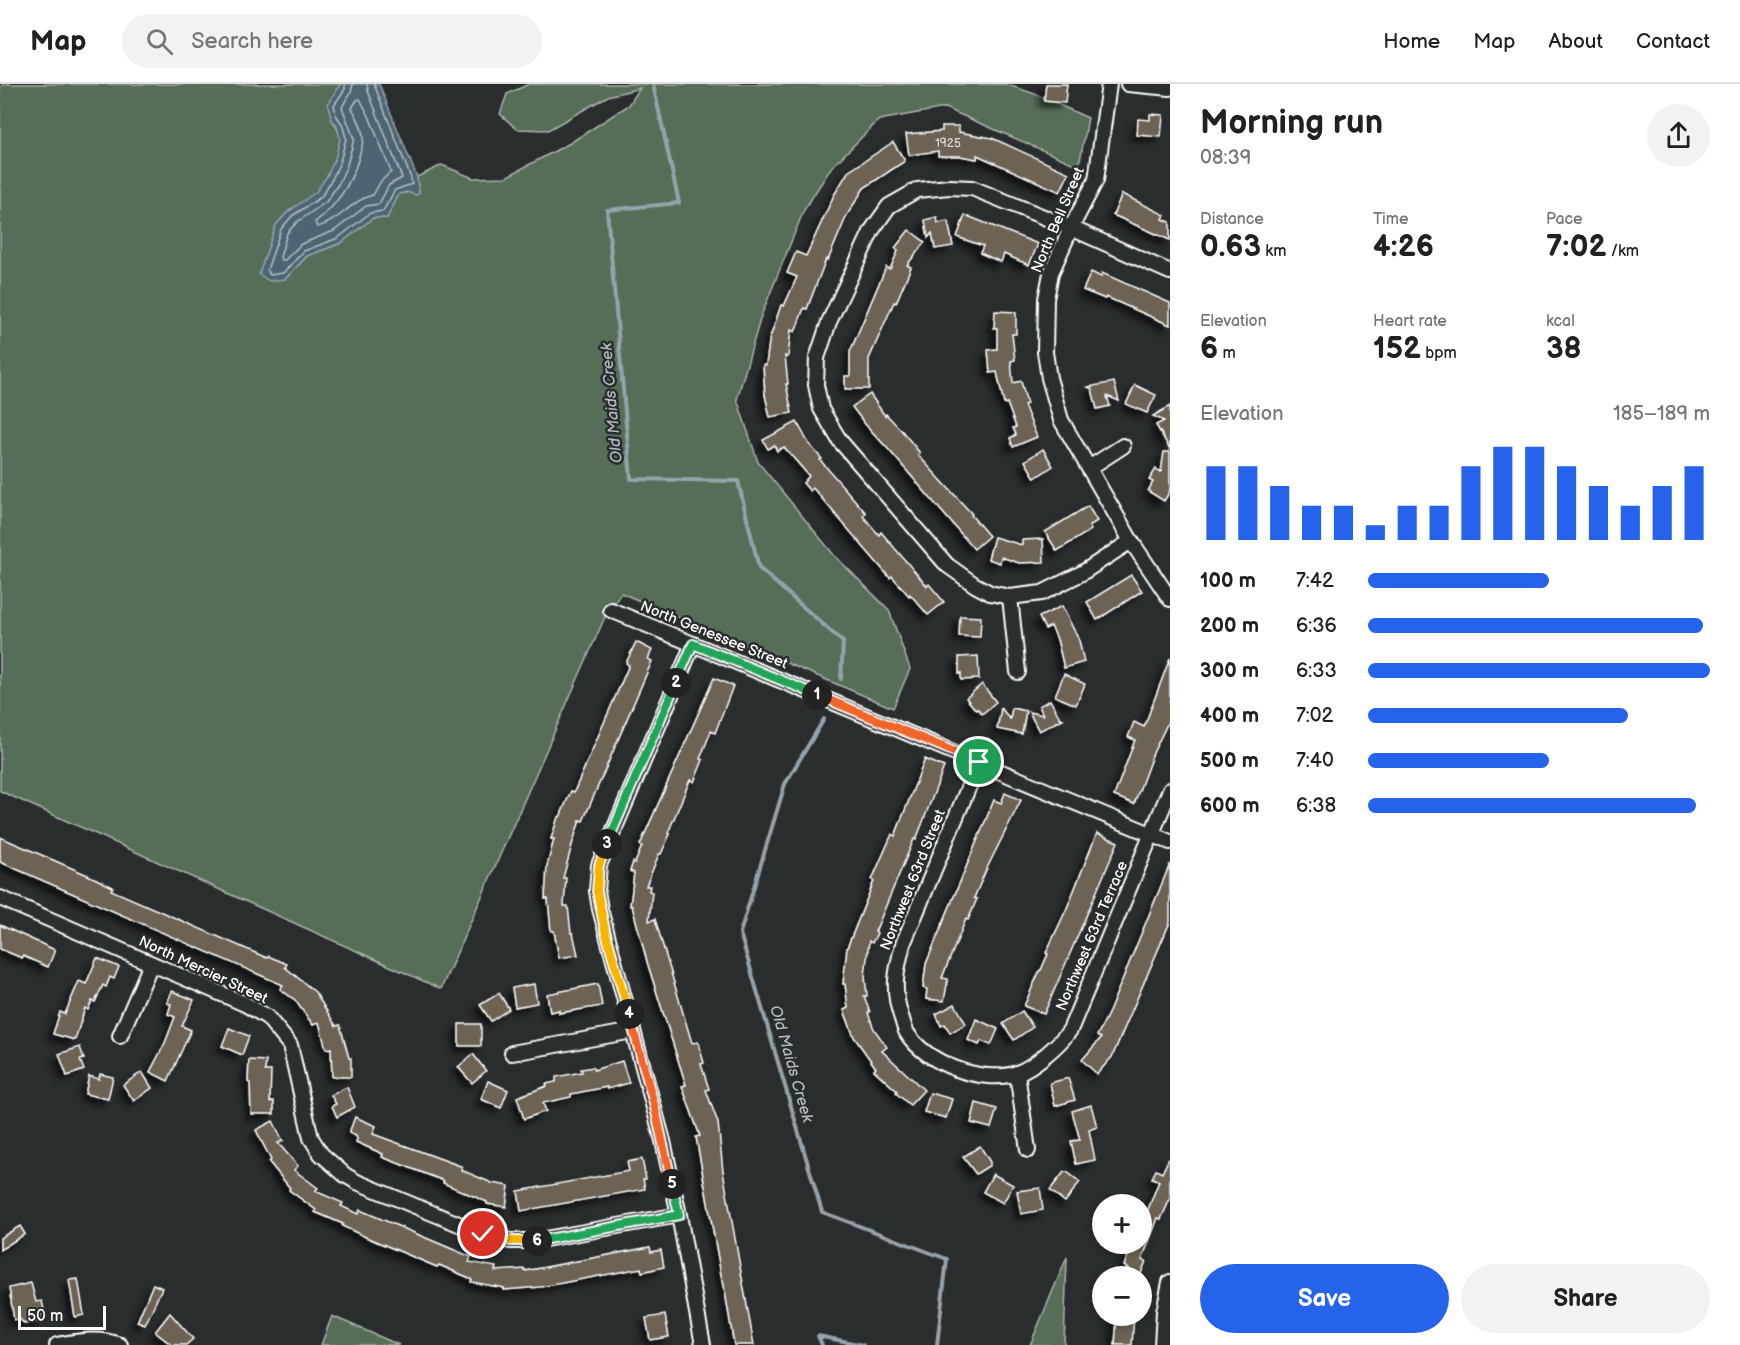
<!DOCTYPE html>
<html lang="en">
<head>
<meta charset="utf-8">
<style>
  :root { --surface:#fff; --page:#f2f2f2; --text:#202124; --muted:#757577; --line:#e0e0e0; --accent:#2563eb }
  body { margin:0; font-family:"Balsamiq Sans",sans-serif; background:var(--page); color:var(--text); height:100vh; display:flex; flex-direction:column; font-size:22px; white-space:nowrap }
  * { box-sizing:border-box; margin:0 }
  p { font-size:20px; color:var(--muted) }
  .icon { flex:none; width:33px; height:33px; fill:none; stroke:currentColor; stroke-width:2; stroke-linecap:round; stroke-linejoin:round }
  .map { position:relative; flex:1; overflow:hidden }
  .panel { display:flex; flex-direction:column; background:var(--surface); width:570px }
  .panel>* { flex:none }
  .buttons { position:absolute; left:1092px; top:1110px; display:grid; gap:12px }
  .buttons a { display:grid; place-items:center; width:60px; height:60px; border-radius:50%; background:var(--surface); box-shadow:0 3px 9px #0003; font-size:30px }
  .scale { position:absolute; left:18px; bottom:15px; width:88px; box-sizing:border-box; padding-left:6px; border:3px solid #fff; border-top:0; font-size:16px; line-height:21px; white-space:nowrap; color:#fff; -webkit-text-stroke:4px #2a2d2e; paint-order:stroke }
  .pin { position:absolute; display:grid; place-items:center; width:51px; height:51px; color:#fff; margin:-26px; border:3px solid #fff; border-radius:50%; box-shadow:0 2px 6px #0007 }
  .km { position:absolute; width:30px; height:30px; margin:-15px; border-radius:50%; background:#222; color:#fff; font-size:16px; line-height:30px; text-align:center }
  .round { display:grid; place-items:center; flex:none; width:63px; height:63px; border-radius:32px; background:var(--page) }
  .headline { display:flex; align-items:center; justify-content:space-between; height:102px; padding:0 30px }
  h1 { font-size:33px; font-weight:700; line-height:45px }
  .figures { display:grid; grid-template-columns:repeat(3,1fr); gap:9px; height:102px; padding:6px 30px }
  .figures div { display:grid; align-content:center }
  .figures b { font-size:30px; font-weight:700 }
  .figures small { font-size:16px; font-weight:400 }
  .figures p { font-size:16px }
  .chart { height:168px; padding:12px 30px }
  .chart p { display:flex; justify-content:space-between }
  .chart svg { width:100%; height:108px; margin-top:6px; stroke:var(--accent); stroke-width:6 }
  .button { display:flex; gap:12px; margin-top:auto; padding:12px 30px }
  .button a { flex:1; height:69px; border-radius:36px; background:var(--accent); color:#fff; font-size:24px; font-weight:700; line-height:69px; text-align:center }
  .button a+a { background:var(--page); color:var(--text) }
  ul { padding:0 30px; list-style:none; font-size:20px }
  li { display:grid; grid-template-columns:96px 72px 1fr; align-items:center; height:45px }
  li i { height:15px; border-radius:8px; background:var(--accent) }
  header { display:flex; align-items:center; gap:36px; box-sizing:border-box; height:84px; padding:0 30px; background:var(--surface); border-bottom:2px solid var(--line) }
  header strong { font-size:28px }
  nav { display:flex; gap:33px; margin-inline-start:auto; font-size:21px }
  .search { width:420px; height:54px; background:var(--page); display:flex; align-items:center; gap:15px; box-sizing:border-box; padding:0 21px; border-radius:33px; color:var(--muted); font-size:22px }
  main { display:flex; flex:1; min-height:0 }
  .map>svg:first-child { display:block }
</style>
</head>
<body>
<header>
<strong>Map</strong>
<div class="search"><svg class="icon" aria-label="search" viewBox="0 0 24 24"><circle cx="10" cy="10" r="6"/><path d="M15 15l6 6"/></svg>Search here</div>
<nav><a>Home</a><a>Map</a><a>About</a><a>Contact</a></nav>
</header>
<main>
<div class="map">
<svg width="1170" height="1261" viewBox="0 0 1170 1261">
  <defs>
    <filter id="shadow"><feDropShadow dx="-5.5" dy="5.5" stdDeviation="3" flood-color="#0009"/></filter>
  </defs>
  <rect width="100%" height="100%" fill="#2a2d2e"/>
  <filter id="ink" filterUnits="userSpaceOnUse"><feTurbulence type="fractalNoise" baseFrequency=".0167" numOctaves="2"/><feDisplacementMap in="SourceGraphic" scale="12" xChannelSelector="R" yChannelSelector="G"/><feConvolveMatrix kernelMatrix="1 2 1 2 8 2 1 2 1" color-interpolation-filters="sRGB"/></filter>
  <g filter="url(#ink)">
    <!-- green -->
    <g fill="#576d59" stroke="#abb6ac" stroke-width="1.5">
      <path d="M4 0H341L336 6 331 34C335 40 340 48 340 55 341 70 325 100 315 110 307 118 295 121 288 128 272 143 271 160 263 178L285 195 307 172 341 159 373 134H387L399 110 410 108 416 111 419 109 417 93 442 81 473 94 506 93 570 59 629 21 640 4 608 12 548 46 517 45 500 30 507 10 529 0H1005L1035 10 1088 34 1079 82 945 24 879 36 831 84 804 126 761 232 737 315 758 378 834 471 889 526 910 585 893 624 621 509 605 533 441 905 0 707V3Z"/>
      <polygon points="1067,1173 1064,1261 1030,1261"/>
      <polygon points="332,1232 399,1261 321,1261"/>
    </g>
    <!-- water -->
    <polygon fill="#4e6573" stroke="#95a3ab" stroke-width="1.5" points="341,0 379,0 417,93 419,109 416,111 407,108 399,110 387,134 373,134 341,159 307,172 285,195 269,197 259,190 276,141 288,128 316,108 327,92 335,75 340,55 337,42 331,34 328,20"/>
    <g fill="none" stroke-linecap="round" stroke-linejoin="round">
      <!-- shore -->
      <g stroke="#b8c1c7" stroke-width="1.5">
        <polyline points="345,0 345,5 334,21 336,31 342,40 346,54 340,78 332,95 321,113 292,132 281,145 267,186 270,191 283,189 304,167 338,154 370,129 383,127 395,106 412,100 411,94 374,0"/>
        <polyline points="353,0 351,8 342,23 354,55 347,81 339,99 326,118 297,138 287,149 280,173 282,176 285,176 301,160 334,147 366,122 379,120 389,101 402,94 368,7 367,0"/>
        <path d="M360 15 369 32 391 88 381 97 373 111C351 116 339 138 317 143L315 138C338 121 351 100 359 73 360 67 363 61 363 55 363 44 357 33 352 24L357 16Z"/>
      </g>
      <!-- stream -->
      <g stroke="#95a3ab" stroke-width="4">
        <polyline points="653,0 679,119 607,126 631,395 738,397 759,484 843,558 841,595"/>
        <polyline points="824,635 785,700 740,849 822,1128 947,1175 937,1261"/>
        <polyline points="822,1261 818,1252 863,1261"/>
      </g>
    </g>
    <!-- building -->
    <g fill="#6c6454" stroke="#fff" stroke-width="1.5" filter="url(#shadow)">
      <polygon points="1046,0 1067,0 1065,19 1044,17"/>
      <polygon points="1150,30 1163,31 1161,53 1137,51 1138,35 1150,36"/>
      <polygon points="942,42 959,42 959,48 992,54 1069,89 1060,108 977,71 977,75 960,72 938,72 938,67 909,71 906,50 942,47"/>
      <polygon points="893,58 905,77 864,104 847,131 828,176 826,175 807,225 804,224 795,248 791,246 788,273 785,272 788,300 786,300 792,329 770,333 765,311 763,281 766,281 770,251 771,251 781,221 784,222 797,193 787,189 796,168 806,172 834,111 848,88"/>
      <polygon points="1122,110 1165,131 1163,135 1170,138 1170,156 1113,131"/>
      <polygon points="965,131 1038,160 1029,181 1004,170 1001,178 980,169 983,162 957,153"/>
      <polygon points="937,133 938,139 948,137 953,162 935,165 932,149 928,154 925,136"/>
      <polygon points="909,146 925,158 907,181 911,183 896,219 894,218 869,275 869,305 845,305 845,292 850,292 850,268 886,183 890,185 898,167 895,164"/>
      <polygon points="1091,188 1101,193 1102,189 1170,219 1170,241 1106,213 1105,215 1083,206"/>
      <polygon points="995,227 1016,228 1016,250 1012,250 1015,276 1011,277 1013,299 1021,297 1027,320 1024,321 1037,353 1013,363 1010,354 1016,351 1013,344 1016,343 1007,319 1004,320 997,288 990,289 988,266 997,265 997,244 994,244"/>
      <polygon points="1114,298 1119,317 1107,312 1110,322 1097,325 1092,305 1088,303"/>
      <polygon points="1135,301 1156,311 1147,329 1126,320"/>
      <polygon points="870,310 885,332 886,330 902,347 920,369 918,371 972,430 971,431 989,452 974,465 889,366 865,340 852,323"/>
      <polygon points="1170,322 1170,365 1156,341 1164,337 1153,332"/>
      <polygon points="797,338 809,360 822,375 820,376 866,429 863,432 879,451 881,448 927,502 929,500 944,518 928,531 910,510 909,512 892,492 890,494 813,404 810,407 803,399 809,392 784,363 777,367 774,361 768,365 763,356"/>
      <polygon points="1043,365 1053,382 1035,394 1025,377"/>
      <polygon points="1164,368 1170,368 1170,407 1164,417 1148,407 1153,398 1149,396 1156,385 1161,388"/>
      <polygon points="1088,422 1097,437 1089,442 1091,446 1057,467 1045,448"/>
      <polygon points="994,453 1022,461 1022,456 1043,455 1044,478 1019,479 1001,473 1000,479 988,475"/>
      <polygon points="1131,491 1142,507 1097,536 1087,518"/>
      <polygon points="1062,522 1079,556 1084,578 1064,584 1057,555 1051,542 1045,545 1039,533"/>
      <polygon points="960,532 981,533 980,553 959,552"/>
      <polygon points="636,558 652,566 648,575 652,577 583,737 580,736 572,761 563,794 566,794 564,822 568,822 571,849 573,849 578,871 559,874 554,847 551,847 548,815 545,815 547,782 554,755 551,755 558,733 560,733 571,707 574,708 629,581 626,579"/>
      <polygon points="978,572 979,595 961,596 961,589 959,590 959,573"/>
      <polygon points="1170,574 1170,634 1153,669 1134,720 1114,712 1135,656 1128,653 1134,638 1144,643"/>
      <polygon points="1064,590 1085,600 1076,621 1055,612"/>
      <polygon points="714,594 733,602 715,649 711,647 700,675 703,676 694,698 690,696 668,749 670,750 661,770 659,770 646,802 650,802 649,807 652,808 649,837 655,835 692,959 698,958 704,979 701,980 709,1005 706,1006 718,1039 723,1087 754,1261 734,1261 723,1196 722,1196 696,1053 700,1052 682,1002 686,1001 648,881 632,822 630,822 634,789 630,787 633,778 635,779 642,762 640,761"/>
      <polygon points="982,600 996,618 982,630 978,625 976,626 966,614"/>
      <polygon points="1050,616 1060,634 1063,635 1039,647 1029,628 1043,631 1039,622"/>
      <polygon points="1001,624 1010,635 1012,624 1026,627 1022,650 997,645"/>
      <polygon points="925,675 944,683 916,756 914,755 875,848 877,849 872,859 869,857 865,892 867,912 864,912 870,928 868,929 874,945 887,963 882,967 924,1006 910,1021 896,1009 897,1007 874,986 876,984 854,953 844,926 848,924 845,900 843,900 847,864 874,797 872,796 881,775 892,750 895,752"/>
      <polygon points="1005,709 1021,716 986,786 974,814 977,815 968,836 966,835 942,894 948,895 944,917 926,915 927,905 923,904 926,880 994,716 1001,719"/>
      <polygon points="1097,749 1118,758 1044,930 1024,922 1040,886 1041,886 1048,870 1046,869 1067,824"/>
      <polygon points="0,753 90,792 113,803 111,806 267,874 268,872 287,880 285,883 315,908 336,942 340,941 349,974 351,974 351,993 332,993 331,964 326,965 319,938 313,941 295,916 280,905 283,901 0,778"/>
      <polygon points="1170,780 1170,838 1112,973 1097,990 1082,976 1101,954 1097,952 1109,928"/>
      <polygon points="0,841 55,866 48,883 23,872 22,874 0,865"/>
      <polygon points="97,874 119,883 114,895 110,893 106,903 103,901 95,918 92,917 88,926 85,924 75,956 53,950 60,928 65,930 79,897 86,900"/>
      <polygon points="534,900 537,919 515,923 512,904"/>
      <polygon points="598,900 602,922 559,929 559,926 550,928 547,910"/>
      <polygon points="172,907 194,916 182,942 191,946 168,997 150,988 165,959 175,933 168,930 171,920 167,919"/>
      <polygon points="499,909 509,925 491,937 480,921"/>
      <polygon points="955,920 966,940 950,949 945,940 941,942 936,930"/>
      <polygon points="1022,927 1033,943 1014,956 1003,940"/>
      <polygon points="976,935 998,945 991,961 981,957 979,961 968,956"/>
      <rect x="459" y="940" width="22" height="22"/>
      <polygon points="229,944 249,952 242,971 222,962"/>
      <polygon points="80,963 84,975 80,976 84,986 67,992 59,970"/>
      <polygon points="473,970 486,987 472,999 458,983"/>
      <polygon points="249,976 266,977 265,987 271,987 270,1018 274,1017 274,1030 251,1030 250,999 248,998"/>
      <polygon points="622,977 629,999 607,1005 607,1003 571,1010 571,1013 543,1019 546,1027 524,1035 517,1013 547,1002 546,1000 556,998 556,993 582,988 581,985 593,983 594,986"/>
      <polygon points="142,988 152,1004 134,1017 123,1001"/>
      <polygon points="100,990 113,993 108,1015 85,1010 89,992 99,995"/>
      <polygon points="1068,994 1075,1016 1055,1022 1050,999"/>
      <polygon points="488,997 508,1006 501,1024 481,1015"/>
      <polygon points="347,1003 355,1023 337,1033 332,1022 336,1020 331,1011"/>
      <polygon points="930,1009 952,1015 946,1034 924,1028"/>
      <polygon points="976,1019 997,1025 991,1044 971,1039"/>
      <polygon points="1091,1021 1097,1043 1089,1046 1095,1076 1076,1080 1071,1057 1080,1056 1072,1027"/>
      <polygon points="355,1033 376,1042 373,1050 463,1083 461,1086 492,1099 509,1102 506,1123 487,1120 487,1118 443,1099 444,1097 382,1073 383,1070 356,1058 357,1055 356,1052 349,1049"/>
      <polygon points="273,1037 283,1057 278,1059 298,1082 294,1086 318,1104 315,1107 343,1119 341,1122 358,1130 360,1126 471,1173 469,1178 496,1183 495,1187 525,1185 525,1187 650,1163 651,1168 661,1166 664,1183 642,1188 641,1184 541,1203 504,1206 504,1204 471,1198 472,1195 439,1181 437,1183 368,1154 342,1142 343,1140 315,1128 316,1126 289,1106 290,1104 269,1078 271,1076 256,1046"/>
      <polygon points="980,1062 990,1078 990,1081 976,1090 963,1073"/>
      <polygon points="1170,1072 1170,1115 1161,1135 1158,1134 1142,1176 1146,1177 1140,1192 1125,1192 1128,1184 1124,1182 1128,1171 1130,1171 1135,1160 1142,1160 1142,1141 1159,1097 1152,1094 1156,1086 1162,1089"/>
      <polygon points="642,1075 646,1095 643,1095 645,1105 521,1127 518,1107 629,1087 627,1078"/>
      <polygon points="1064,1088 1067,1088 1080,1098 1065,1118 1050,1106"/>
      <polygon points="993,1090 1013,1101 1003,1119 983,1108"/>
      <polygon points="1040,1104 1043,1126 1021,1130 1017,1107"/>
      <polygon points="20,1142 25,1150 0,1166 0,1154"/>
      <polygon points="78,1195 84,1231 75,1233 69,1196"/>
      <polygon points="31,1199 36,1218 42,1217 45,1230 41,1231 42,1237 24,1240 20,1235 14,1236 9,1204"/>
      <polygon points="153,1200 162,1204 145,1241 137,1238"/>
      <polygon points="170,1229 193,1255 186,1261 172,1261 155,1248"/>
      <polygon points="665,1231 669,1253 650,1256 646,1234"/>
      <polygon points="1117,1232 1134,1232 1132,1261 1115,1261"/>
    </g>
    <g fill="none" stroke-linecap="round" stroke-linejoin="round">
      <defs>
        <g id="minor">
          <polyline points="1109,0 1096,96 1071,144 1051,189 1046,215 1045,268 1049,294 1061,336 1131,457 1170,515"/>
          <polyline points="1128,0 1170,4"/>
          <polyline points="1089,384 1123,362"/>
          <polyline points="1131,457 1082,489 1042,509 1010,513 990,509 975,501 947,481 840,357 821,325 816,301 817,274 829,238 872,146 889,122 917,106 949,103 972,104 1071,144 1170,188"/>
          <polyline points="1010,513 1018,588"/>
          <polyline points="611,526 1170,758"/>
          <polyline points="693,560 599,781 597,807 600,825 663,1057 679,1131 703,1261"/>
          <path d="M979 678 903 860C896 887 892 905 901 932 903 937 904 944 907 949 925 979 983 1001 1017 989 1034 983 1059 961 1070 946L1170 706"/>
          <polyline points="0,814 245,920 267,933 290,961 311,1054 321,1070 345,1091 357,1098 483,1150 510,1157 534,1157 679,1131"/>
          <polyline points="120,952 151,880"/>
          <polyline points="512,969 633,947"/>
          <polyline points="1017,989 1028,1066"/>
          <path d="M57 1261C79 1257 99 1253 120 1261"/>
          <polyline points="1162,1261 1164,1228 1170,1198"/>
        </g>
      </defs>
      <!-- minor casing -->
      <use href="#minor" stroke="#fff" stroke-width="18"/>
      <!-- minor -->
      <use href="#minor" stroke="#2a2d2e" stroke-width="14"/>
    </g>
  </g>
  <g fill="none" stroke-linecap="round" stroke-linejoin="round" filter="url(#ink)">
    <defs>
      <polyline id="split-1" points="817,611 979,678"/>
      <polyline id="split-2" points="676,599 693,560 817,611"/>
      <polyline id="split-3" points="607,760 676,599"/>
      <polyline id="split-4" points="607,760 599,781 597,807 605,846 629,930"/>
      <polyline id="split-5" points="629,930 654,1020 672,1100"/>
      <polyline id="split-6" points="537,1157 679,1131 672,1100"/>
      <polyline id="split-7" points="483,1150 510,1157 537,1157"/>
    </defs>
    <!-- split-1 casing -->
    <use href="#split-1" stroke="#fff" stroke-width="12"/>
    <!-- split-2 casing -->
    <use href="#split-2" stroke="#fff" stroke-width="12"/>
    <!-- split-3 casing -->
    <use href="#split-3" stroke="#fff" stroke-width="12"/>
    <!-- split-4 casing -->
    <use href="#split-4" stroke="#fff" stroke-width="12"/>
    <!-- split-5 casing -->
    <use href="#split-5" stroke="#fff" stroke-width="12"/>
    <!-- split-6 casing -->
    <use href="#split-6" stroke="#fff" stroke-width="12"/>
    <!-- split-7 casing -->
    <use href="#split-7" stroke="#fff" stroke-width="12"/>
    <!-- split-1 -->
    <use href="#split-1" stroke="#f0652b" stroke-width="8"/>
    <!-- split-2 -->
    <use href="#split-2" stroke="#22a559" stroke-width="8"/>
    <!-- split-3 -->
    <use href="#split-3" stroke="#22a559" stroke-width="8"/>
    <!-- split-4 -->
    <use href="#split-4" stroke="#f5b400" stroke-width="8"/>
    <!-- split-5 -->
    <use href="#split-5" stroke="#f0652b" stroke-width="8"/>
    <!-- split-6 -->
    <use href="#split-6" stroke="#22a559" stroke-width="8"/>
    <!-- split-7 -->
    <use href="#split-7" stroke="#f5b400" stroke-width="8"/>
  </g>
  <g text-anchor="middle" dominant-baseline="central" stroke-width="5" stroke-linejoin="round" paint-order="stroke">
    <!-- number labels -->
    <g font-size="12" fill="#dad8d4">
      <text x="948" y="59">1925</text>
    </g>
    <!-- street labels -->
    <g font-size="15" fill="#fff" stroke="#2a2d2e">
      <text transform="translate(1058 136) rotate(-67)">North Bell Street</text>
      <text transform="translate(714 551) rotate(22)">North Genessee Street</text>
      <text transform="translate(913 796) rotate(-68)">Northwest 63rd Street</text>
      <text transform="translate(1092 852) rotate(-67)">Northwest 63rd Terrace</text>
      <text transform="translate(203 886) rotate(25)">North Mercier Street</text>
    </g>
    <!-- water labels -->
    <g font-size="16" font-style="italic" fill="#afbac0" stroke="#2a2d2e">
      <text transform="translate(612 319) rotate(-95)">Old Maids Creek</text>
      <text transform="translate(791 980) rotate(74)">Old Maids Creek</text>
    </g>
  </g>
</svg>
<div class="buttons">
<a>+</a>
<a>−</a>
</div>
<div class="scale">50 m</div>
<div class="pin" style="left:979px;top:678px;background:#1e9e55"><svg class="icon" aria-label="arrive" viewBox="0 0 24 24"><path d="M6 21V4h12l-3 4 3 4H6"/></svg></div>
<div class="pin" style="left:483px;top:1150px;background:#d93025"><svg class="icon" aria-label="check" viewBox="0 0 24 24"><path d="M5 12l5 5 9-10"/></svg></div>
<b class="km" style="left:817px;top:611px">1</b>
<b class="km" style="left:676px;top:599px">2</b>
<b class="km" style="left:607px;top:760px">3</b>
<b class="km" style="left:629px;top:930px">4</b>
<b class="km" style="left:672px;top:1100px">5</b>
<b class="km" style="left:537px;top:1157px">6</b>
</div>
<section class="panel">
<div class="headline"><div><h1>Morning run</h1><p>08:39</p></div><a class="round"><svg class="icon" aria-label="share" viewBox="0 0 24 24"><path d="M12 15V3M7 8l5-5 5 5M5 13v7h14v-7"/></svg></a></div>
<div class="figures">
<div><p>Distance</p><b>0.63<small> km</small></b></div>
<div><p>Time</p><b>4:26</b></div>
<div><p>Pace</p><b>7:02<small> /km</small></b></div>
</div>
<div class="figures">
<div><p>Elevation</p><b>6<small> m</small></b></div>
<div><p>Heart rate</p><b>152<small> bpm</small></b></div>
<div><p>kcal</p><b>38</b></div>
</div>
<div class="chart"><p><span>Elevation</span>185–189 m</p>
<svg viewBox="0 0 160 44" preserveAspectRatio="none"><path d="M5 44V14M15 44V14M25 44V22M35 44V30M45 44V30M55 44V38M65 44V30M75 44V30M85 44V14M95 44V6M105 44V6M115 44V14M125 44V22M135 44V30M145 44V22M155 44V14"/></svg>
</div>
<ul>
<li><b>100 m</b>7:42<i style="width:53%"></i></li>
<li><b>200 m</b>6:36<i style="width:98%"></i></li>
<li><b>300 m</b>6:33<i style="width:100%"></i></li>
<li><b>400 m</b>7:02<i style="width:76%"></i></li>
<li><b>500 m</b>7:40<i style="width:53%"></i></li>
<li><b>600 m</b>6:38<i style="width:96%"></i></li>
</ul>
<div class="button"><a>Save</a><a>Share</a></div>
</section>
</main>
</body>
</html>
